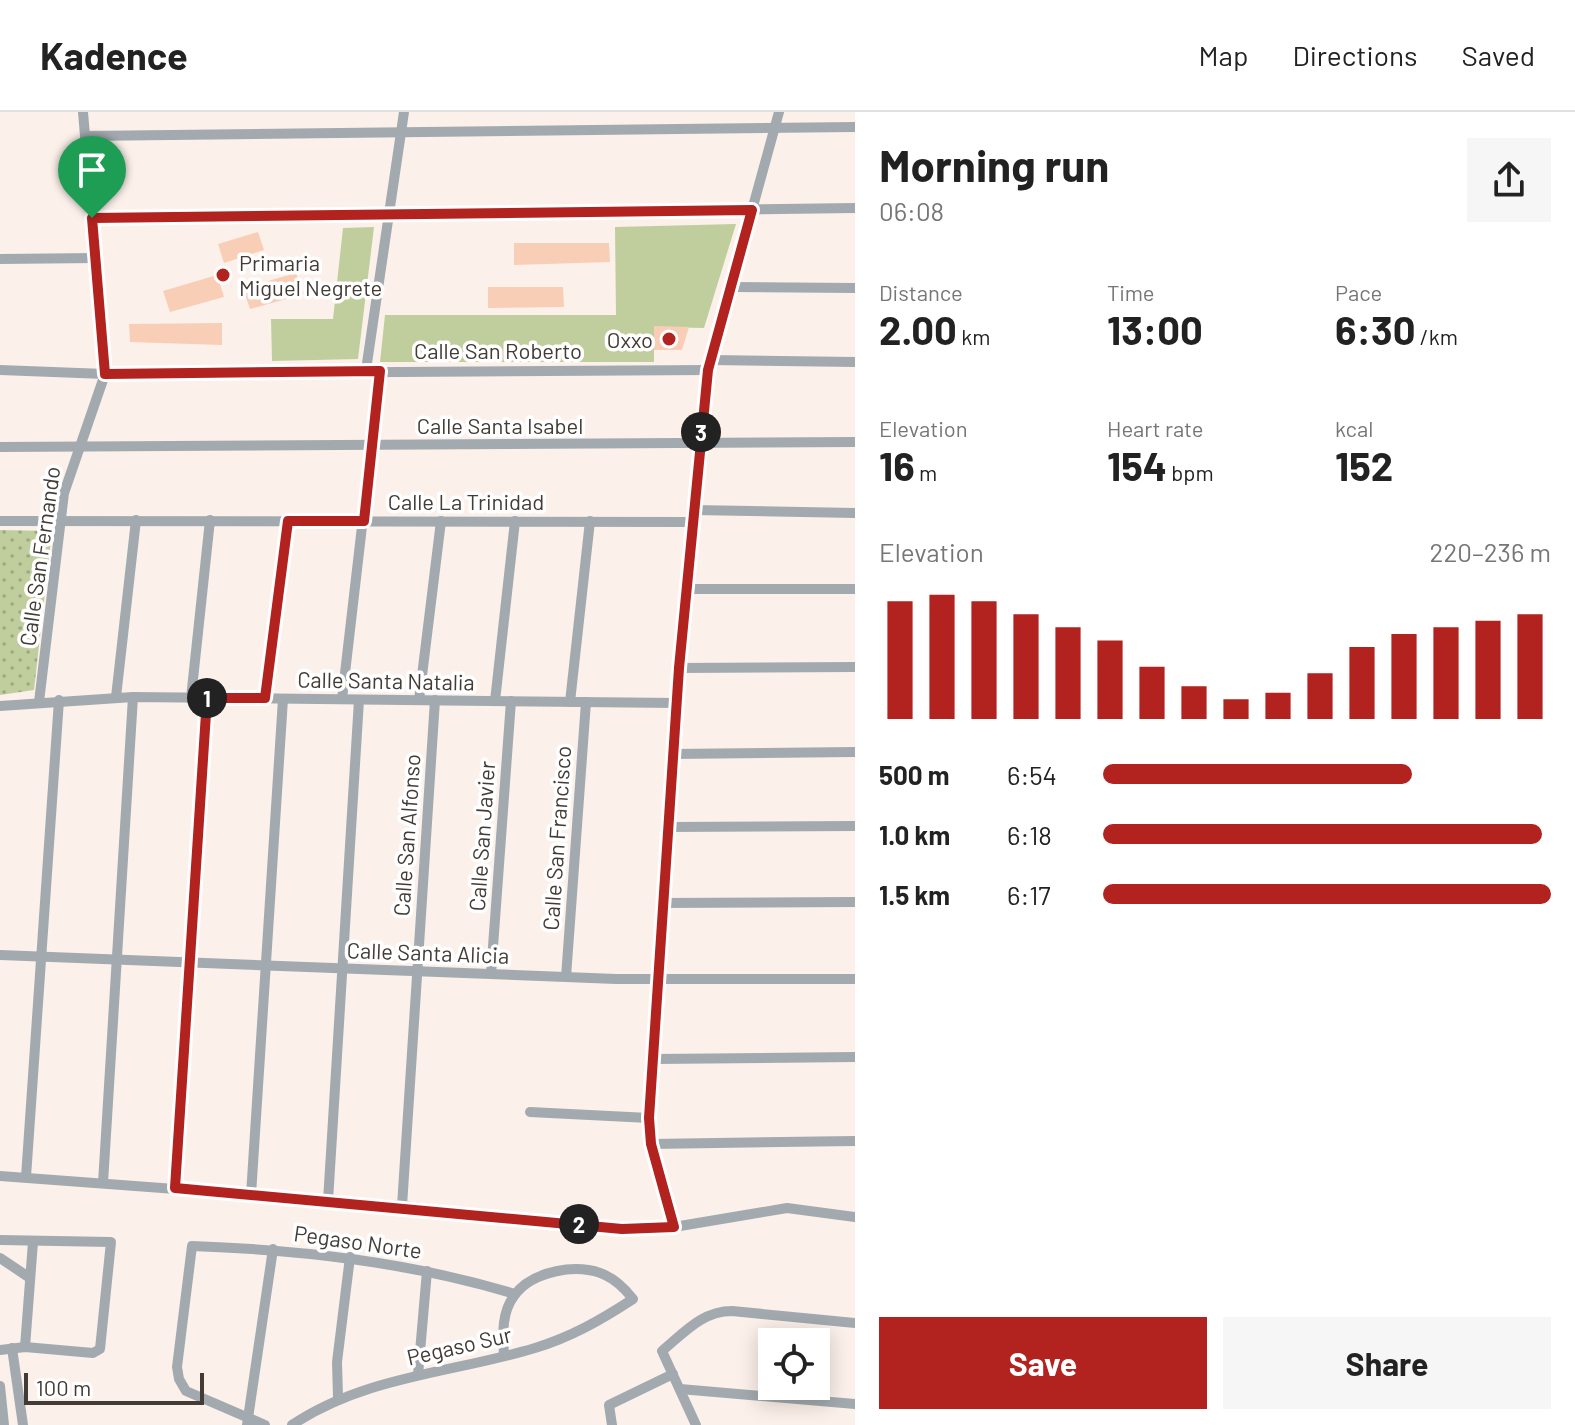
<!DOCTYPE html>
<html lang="en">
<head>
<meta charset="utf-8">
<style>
  :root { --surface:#fff; --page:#f6f6f6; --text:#222; --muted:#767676; --line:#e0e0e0; --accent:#b2221f }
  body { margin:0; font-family:Barlow,sans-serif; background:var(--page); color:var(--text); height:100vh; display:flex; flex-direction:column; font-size:30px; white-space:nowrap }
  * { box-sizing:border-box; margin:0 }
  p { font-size:26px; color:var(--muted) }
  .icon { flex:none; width:44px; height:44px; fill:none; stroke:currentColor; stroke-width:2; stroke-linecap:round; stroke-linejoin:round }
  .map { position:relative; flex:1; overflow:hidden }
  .drawer { display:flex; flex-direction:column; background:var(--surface); width:720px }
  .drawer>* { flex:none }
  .tools { position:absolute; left:758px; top:1216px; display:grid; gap:16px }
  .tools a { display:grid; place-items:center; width:72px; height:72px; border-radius:0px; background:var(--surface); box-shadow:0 4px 20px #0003; font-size:40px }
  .scale { position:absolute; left:24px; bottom:20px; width:180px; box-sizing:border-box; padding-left:8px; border:4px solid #423b36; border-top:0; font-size:22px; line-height:28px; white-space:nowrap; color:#423b36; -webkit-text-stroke:6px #fff; paint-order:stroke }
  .pin { position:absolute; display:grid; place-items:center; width:68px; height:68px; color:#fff; margin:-82px -34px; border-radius:50% 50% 50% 0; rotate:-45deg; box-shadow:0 0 8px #0007 }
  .pin .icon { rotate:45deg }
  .km { position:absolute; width:40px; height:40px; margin:-20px; border-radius:50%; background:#222; color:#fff; font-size:22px; line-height:40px; text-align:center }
  .round { display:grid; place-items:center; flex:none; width:84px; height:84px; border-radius:0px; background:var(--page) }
  .overview { display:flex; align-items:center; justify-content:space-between; height:136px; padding:0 24px }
  h1 { font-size:44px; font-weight:700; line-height:60px }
  .figures { display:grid; grid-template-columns:repeat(3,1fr); gap:12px; height:136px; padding:8px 24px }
  .figures div { display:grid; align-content:center }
  .figures b { font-size:40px; font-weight:700 }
  .figures small { font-size:22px; font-weight:400 }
  .figures p { font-size:22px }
  .chart { height:224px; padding:16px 24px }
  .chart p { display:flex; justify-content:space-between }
  .chart svg { width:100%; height:144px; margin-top:8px; stroke:var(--accent); stroke-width:6 }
  .cta { display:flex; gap:16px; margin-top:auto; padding:16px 24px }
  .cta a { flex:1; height:92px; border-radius:0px; background:var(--accent); color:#fff; font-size:32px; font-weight:700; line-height:92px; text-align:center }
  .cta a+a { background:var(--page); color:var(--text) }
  ul { padding:0 24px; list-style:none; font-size:26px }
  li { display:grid; grid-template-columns:128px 96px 1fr; align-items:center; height:60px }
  li i { height:20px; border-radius:10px; background:var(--accent) }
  header { display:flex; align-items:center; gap:48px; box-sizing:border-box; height:112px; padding:0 40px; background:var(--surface); border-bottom:2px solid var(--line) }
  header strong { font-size:38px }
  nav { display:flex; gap:44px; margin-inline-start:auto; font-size:28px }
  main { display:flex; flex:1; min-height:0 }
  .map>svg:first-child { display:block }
</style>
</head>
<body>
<header>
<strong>Kadence</strong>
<nav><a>Map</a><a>Directions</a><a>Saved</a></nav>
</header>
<main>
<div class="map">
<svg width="855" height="1313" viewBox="0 0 855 1313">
  <defs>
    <pattern id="park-dots" width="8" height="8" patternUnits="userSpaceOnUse" patternTransform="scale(2)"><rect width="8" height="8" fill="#c0ce9d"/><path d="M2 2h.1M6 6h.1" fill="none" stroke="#9ea881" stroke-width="1.8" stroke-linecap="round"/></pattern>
  </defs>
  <rect width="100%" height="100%" fill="#fcf0ea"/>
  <!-- grass -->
  <g fill="#c0ce9d">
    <polygon points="736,112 704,216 654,215 654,250 380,250 385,203 616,203 615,115"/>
    <polygon points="374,115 358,247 272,249 271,207 333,207 343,116"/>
  </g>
  <!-- park -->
  <polygon fill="url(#park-dots)" points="0,418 52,419 34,578 0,583"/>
  <!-- building -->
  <g fill="#f9ceb6">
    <polygon points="258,120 264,138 224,151 218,132"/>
    <polygon points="514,131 609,131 610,150 514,153"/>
    <polygon points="296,161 304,182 250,197 243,176"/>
    <polygon points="217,163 224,185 170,200 163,179"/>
    <polygon points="488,175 563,175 564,195 488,196"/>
    <polygon points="222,211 222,233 130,230 129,212"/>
    <polygon points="654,214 689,215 682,238 654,238"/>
  </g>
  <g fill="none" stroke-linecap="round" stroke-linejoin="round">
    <!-- minor -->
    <g stroke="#a2aaaf" stroke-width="10">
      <polyline points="85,24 855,15"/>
      <polyline points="92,106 855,96"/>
      <polyline points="0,147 96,146"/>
      <polyline points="733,175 855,176"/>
      <polyline points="710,248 855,250"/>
      <polyline points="0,258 105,262 708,258"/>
      <polyline points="366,258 404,0"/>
      <polyline points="0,335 855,330"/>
      <polyline points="694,398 855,401"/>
      <polyline points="0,409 693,410"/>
      <polyline points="686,477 855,477"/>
      <polyline points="679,556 855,555"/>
      <polyline points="116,585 136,408"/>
      <polyline points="191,586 210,408"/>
      <polyline points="265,586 288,409"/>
      <polyline points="342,587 380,259"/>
      <polyline points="419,588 441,409"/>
      <polyline points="495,589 515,409"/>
      <polyline points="39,590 64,381 105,262 83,0"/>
      <polyline points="570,590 590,409"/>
      <polyline points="0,594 133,585 676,591"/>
      <polyline points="672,642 855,640"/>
      <polyline points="667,715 855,714"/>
      <polyline points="662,791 855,790"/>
      <polyline points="0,843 616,867 855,867"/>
      <polyline points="491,862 511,589"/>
      <polyline points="566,865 586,590"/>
      <polyline points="654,947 855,945"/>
      <polyline points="530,1000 649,1006"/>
      <polyline points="651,1032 855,1029"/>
      <polyline points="0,1064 402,1094 622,1117 674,1115 787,1096 855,1105"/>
      <polyline points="26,1065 59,588"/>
      <polyline points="103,1071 133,585"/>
      <polyline points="175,1076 207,586"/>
      <polyline points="251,1083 283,587"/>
      <polyline points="328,1089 359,588"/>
      <polyline points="402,1094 435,588"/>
      <polyline points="674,1115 651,1032 649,1006 679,556 708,258 779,0"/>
      <polyline points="0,1128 111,1130 100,1237 93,1241 25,1235 0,1238"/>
      <polyline points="0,1146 30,1166"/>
      <polyline points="25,1235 33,1130"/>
      <polyline points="12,1236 23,1313"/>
      <polyline points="418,1263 427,1159"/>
      <polyline points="0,1274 4,1313"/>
      <polyline points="680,1277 855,1292"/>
      <polyline points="338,1286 337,1250 350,1145"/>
      <polyline points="247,1313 273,1137"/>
      <path d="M265 1313 186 1279 179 1267 177 1255 192 1134C302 1138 409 1150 515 1182"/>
      <path d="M292 1313C365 1264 452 1261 535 1236 571 1225 601 1208 633 1187 626 1178 616 1168 605 1163 579 1150 531 1159 514 1184 501 1201 503 1224 504 1244"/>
      <polyline points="612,1313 609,1293 673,1262"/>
      <path d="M696 1313 662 1239C684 1221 702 1199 732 1199L855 1211"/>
    </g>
  </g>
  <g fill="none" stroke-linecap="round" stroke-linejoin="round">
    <defs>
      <polygon id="route" points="752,98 708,258 679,556 649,1006 651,1032 674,1115 622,1117 175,1076 207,586 265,586 288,409 364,409 380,259 105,262 92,106"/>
    </defs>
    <!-- route casing -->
    <use href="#route" stroke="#fff" stroke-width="16"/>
    <!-- route -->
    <use href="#route" stroke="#b2221f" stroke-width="10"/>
  </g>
  <!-- markers -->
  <g fill="#b2221f" stroke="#fff" stroke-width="3">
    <circle cx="223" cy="163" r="8"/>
    <circle cx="669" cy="227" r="8"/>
  </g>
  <g text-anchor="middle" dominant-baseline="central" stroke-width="7" stroke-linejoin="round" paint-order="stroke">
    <!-- poi labels -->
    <g font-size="22" fill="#423b36" stroke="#fff" text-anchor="start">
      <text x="239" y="150">Primaria<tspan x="239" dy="25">Miguel Negrete</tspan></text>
      <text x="653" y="227" text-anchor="end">Oxxo</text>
    </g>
    <!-- street labels -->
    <g font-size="22" fill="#423b36" stroke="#fff">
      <text x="498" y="238">Calle San Roberto</text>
      <text x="500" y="313">Calle Santa Isabel</text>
      <text x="466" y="389">Calle La Trinidad</text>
      <text transform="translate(39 444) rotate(-82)">Calle San Fernando</text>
      <text transform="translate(386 568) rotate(1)">Calle Santa Natalia</text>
      <text transform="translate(406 723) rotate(-86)">Calle San Alfonso</text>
      <text transform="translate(481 724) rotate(-86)">Calle San Javier</text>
      <text transform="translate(556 726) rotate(-86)">Calle San Francisco</text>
      <text transform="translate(428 840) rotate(2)">Calle Santa Alicia</text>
      <text transform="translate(358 1129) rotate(8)">Pegaso Norte</text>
      <text transform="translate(459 1233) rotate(-13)">Pegaso Sur</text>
    </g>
  </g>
</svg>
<div class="tools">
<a><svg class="icon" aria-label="locate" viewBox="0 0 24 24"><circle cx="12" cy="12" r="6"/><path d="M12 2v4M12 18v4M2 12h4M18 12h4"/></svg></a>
</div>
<div class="scale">100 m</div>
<div class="pin" style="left:92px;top:106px;background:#1e9e55"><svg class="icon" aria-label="arrive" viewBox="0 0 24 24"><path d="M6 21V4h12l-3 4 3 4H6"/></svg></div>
<b class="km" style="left:207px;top:586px">1</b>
<b class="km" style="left:579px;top:1112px">2</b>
<b class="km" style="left:701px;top:320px">3</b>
</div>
<section class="drawer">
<div class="overview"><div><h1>Morning run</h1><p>06:08</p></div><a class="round"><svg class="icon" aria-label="share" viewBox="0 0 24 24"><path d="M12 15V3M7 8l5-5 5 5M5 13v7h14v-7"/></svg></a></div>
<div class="figures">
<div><p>Distance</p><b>2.00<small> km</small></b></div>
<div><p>Time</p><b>13:00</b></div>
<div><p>Pace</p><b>6:30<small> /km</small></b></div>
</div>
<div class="figures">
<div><p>Elevation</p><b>16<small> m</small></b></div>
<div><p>Heart rate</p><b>154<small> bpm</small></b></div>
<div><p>kcal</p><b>152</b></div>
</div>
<div class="chart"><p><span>Elevation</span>220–236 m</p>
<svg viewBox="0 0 160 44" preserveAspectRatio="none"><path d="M5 44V8M15 44V6M25 44V8M35 44V12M45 44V16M55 44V20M65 44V28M75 44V34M85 44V38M95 44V36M105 44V30M115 44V22M125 44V18M135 44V16M145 44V14M155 44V12"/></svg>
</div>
<ul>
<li><b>500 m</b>6:54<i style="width:69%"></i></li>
<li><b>1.0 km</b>6:18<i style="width:98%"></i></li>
<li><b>1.5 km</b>6:17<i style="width:100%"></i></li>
</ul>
<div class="cta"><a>Save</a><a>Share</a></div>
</section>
</main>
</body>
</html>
